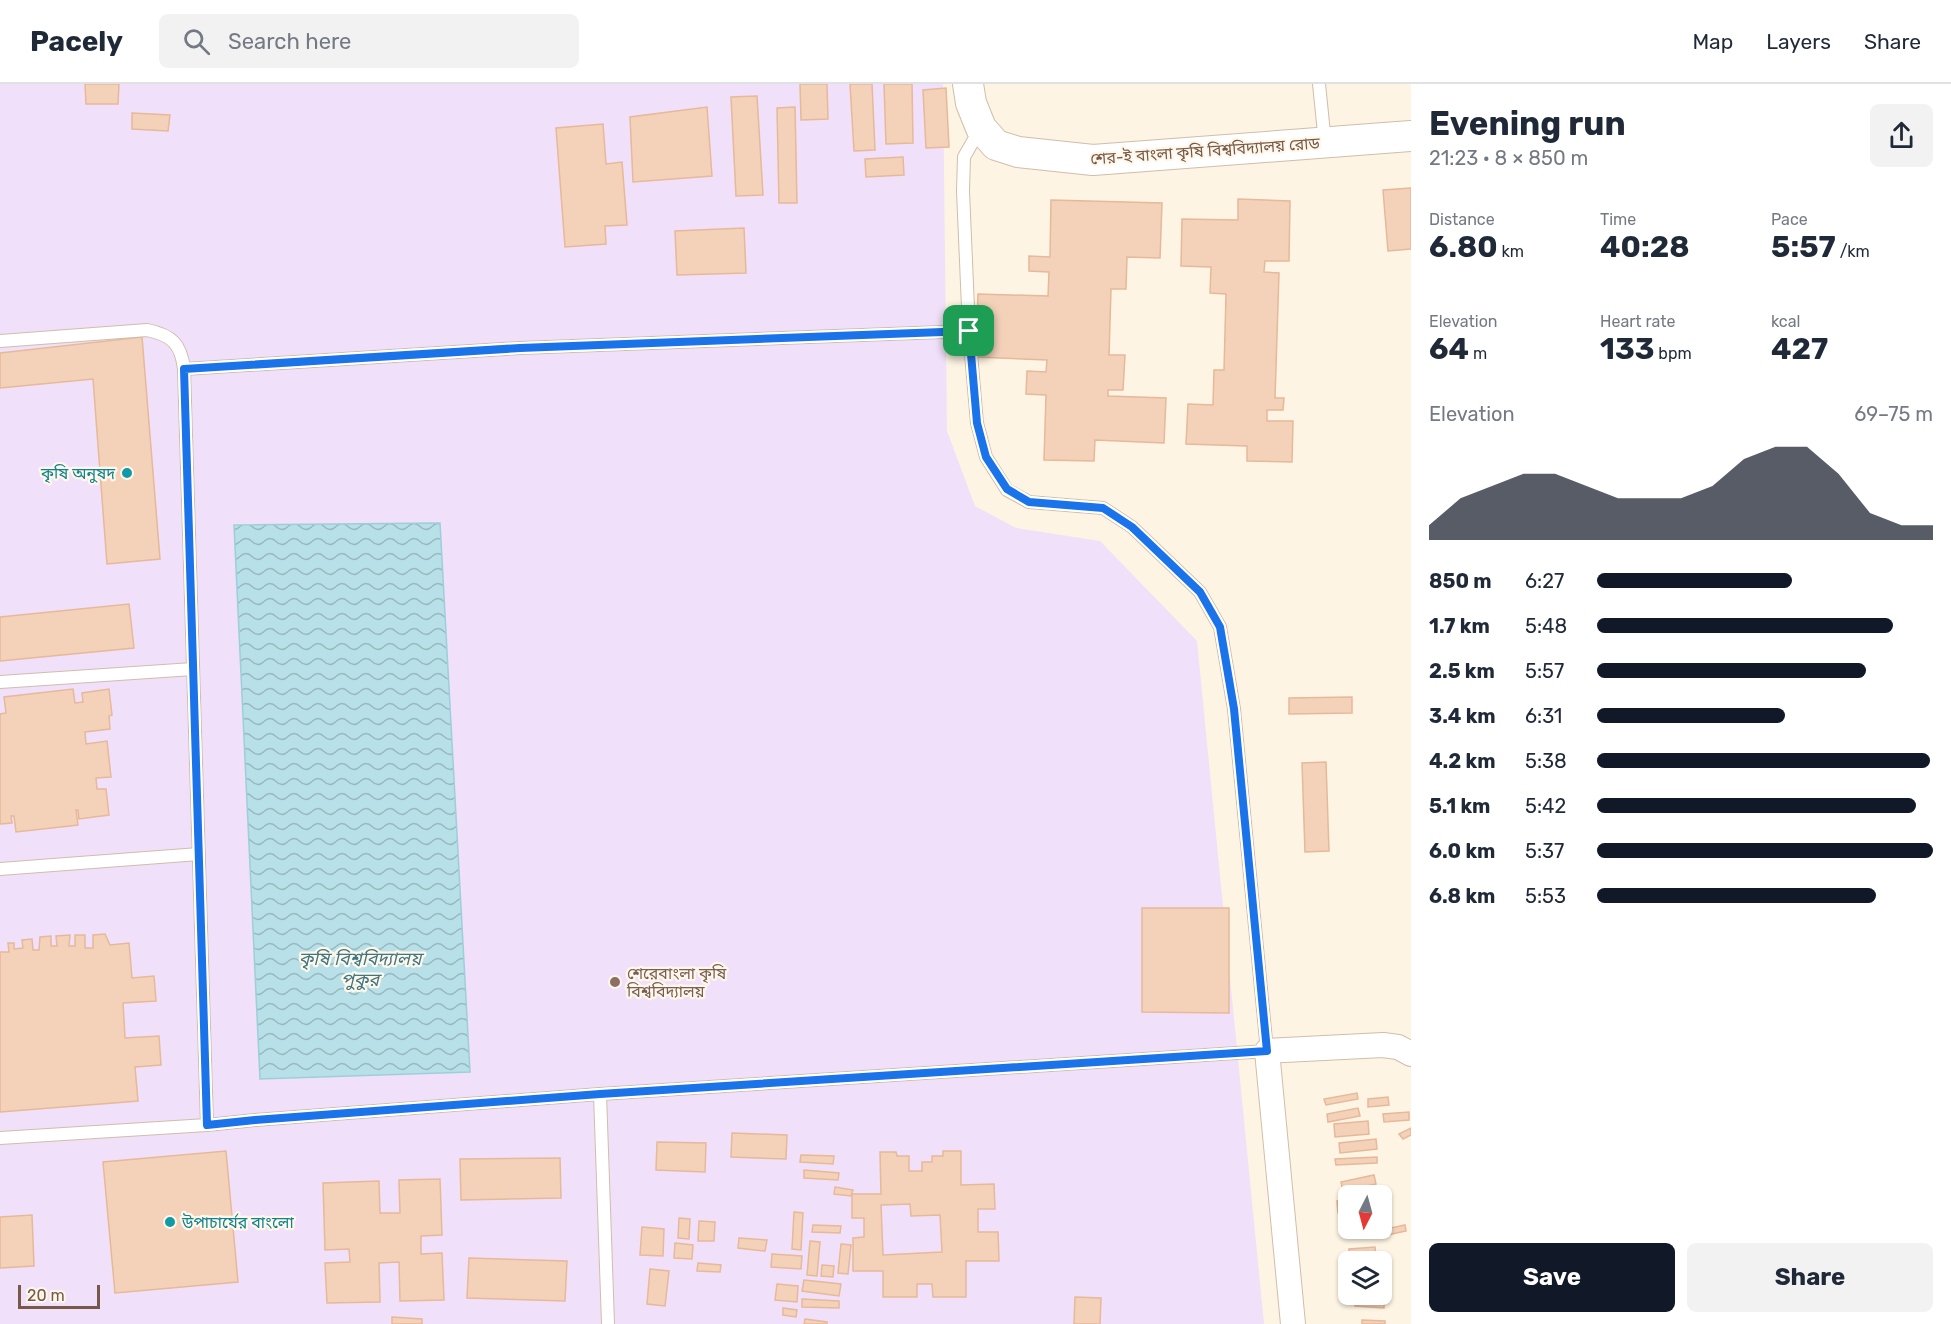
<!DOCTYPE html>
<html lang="en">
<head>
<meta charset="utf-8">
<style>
  :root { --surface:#fff; --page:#f2f2f3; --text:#1f2937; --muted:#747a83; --line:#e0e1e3; --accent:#111827 }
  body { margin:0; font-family:Rubik,"Noto Sans Bengali",sans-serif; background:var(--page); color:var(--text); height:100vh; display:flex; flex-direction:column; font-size:22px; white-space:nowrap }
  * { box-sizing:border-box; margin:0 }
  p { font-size:20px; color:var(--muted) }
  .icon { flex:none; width:33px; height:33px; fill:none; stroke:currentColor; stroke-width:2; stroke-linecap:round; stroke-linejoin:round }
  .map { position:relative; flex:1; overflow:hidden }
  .sheet { display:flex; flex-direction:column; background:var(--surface); width:540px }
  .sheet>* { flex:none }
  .needle { width:39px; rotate:186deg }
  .fabs { position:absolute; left:1338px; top:1101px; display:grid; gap:12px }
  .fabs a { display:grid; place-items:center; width:54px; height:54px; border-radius:9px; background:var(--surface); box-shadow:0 2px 4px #0004; font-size:30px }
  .scale { position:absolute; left:18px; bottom:15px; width:82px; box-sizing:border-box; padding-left:6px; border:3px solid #765948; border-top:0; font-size:16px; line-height:21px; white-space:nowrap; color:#765948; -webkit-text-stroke:4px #fff7ea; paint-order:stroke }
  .pin { position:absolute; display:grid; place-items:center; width:51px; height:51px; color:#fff; margin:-26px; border-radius:12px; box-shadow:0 3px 9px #0006 }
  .round { display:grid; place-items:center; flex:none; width:63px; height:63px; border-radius:9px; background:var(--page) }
  .headline { display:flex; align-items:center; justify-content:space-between; height:102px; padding:0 18px }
  h1 { font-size:33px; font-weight:700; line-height:45px }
  .metrics { display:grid; grid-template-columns:repeat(3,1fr); gap:9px; height:102px; padding:6px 18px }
  .metrics div { display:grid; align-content:center }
  .metrics b { font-size:30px; font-weight:700 }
  .metrics small { font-size:16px; font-weight:400 }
  .metrics p { font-size:16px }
  .chart { height:168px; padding:12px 18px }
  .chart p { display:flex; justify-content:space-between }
  .chart svg { width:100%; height:108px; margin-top:6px; fill:var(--accent); opacity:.7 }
  .button { display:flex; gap:12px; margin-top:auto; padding:12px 18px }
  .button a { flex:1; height:69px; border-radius:9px; background:var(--accent); color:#fff; font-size:24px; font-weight:700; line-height:69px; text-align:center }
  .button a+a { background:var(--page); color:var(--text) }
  ul { padding:0 18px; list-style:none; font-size:20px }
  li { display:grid; grid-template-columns:96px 72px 1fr; align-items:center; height:45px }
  li i { height:15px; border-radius:8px; background:var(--accent) }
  header { display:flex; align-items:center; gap:36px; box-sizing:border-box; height:84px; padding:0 30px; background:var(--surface); border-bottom:2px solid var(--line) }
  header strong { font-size:28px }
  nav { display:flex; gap:33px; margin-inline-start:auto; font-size:21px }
  .search { width:420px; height:54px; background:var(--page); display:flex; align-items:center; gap:15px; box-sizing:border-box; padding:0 21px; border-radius:9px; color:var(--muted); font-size:22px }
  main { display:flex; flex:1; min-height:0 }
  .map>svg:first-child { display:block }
</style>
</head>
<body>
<header>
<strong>Pacely</strong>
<div class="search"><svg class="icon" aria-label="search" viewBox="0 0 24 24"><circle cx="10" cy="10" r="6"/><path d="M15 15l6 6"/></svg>Search here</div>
<nav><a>Map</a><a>Layers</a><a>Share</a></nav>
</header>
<main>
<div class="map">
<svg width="1411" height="1240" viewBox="0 0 1411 1240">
  <defs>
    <pattern id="water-waves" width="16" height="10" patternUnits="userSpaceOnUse" patternTransform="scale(1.5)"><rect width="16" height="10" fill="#b7e0e8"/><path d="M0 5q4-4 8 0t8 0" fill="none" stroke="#99b9be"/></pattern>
  </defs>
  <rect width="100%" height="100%" fill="#fdf4e3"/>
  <!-- education -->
  <polygon fill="#f1e0f9" points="0,0 943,0 947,347 975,422 1016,444 1100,457 1197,557 1264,1240 0,1240"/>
  <!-- water -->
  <polygon fill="url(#water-waves)" stroke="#9dcfda" stroke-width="1.5" points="440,439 470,988 260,995 234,441"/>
  <!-- building -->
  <g fill="#f4d2ba" stroke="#e7b899" stroke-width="1.5" fill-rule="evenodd">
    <polygon points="85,0 119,0 118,20 86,20"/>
    <polygon points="800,0 827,0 828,35 801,36"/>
    <polygon points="850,0 872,0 875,66 854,67"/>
    <polygon points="884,0 912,0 913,59 886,60"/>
    <polygon points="946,4 949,63 926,64 923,6"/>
    <polygon points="757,12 763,111 736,112 731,13"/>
    <polygon points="707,23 712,92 633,98 630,33"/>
    <polygon points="795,23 797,119 779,119 777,24"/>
    <polygon points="132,29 170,31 168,47 132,45"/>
    <polygon points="603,40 606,80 622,78 627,141 605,142 606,160 565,163 556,44"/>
    <polygon points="903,73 904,91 866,93 865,75"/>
    <polygon points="1411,104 1411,165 1388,167 1383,106"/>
    <polygon points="1238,115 1290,117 1289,177 1265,177 1264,188 1279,189 1275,314 1284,314 1283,326 1267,326 1267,337 1293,337 1292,378 1247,377 1247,362 1186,360 1188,320 1213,321 1214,286 1224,286 1226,210 1210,209 1211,183 1181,182 1182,135 1238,136"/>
    <polygon points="1051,116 1162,119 1160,174 1127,173 1126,205 1111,205 1109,271 1125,271 1123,306 1108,306 1108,312 1166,314 1164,359 1095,356 1094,377 1044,376 1046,311 1026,310 1027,287 1046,288 1047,276 976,273 978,210 1048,212 1049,188 1029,187 1029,172 1050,173"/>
    <polygon points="744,144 746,189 677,191 675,147"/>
    <polygon points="142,253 160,475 107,480 93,295 0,304 0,269"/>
    <polygon points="129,520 134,564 0,577 0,533"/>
    <polygon points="73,605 75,619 83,618 82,609 109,605 112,631 109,632 110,645 85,648 86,660 107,657 111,693 96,694 97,705 106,705 109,731 79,735 78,726 76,726 78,741 16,748 14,732 11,732 12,739 0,740 0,630 6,629 4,613"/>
    <polygon points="1352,613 1352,629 1289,630 1289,614"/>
    <polygon points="1326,678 1329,767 1305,768 1302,679"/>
    <polygon points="1142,824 1229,824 1229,929 1142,928"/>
    <polygon points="105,850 110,861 129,859 132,894 154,892 156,917 123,919 125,954 159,952 161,981 135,983 138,1017 0,1028 0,868 9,868 8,859 14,859 14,865 23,864 22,856 32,855 33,866 39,866 40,853 51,852 51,862 57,862 56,852 70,851 69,862 75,862 75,851 85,851 85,864 93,864 93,851"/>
    <polygon points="1357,1009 1358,1015 1326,1021 1324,1015"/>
    <polygon points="1388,1013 1389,1021 1368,1023 1368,1015"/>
    <polygon points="1358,1024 1360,1032 1328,1038 1327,1030"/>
    <polygon points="1409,1028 1409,1036 1384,1038 1383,1030"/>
    <polygon points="1368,1037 1369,1050 1335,1053 1334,1040"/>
    <polygon points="1411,1044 1411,1051 1403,1055 1399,1050"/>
    <polygon points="732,1049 787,1051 786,1075 731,1073"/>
    <polygon points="1376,1055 1377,1065 1340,1069 1339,1059"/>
    <polygon points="657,1058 706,1059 705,1088 656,1086"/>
    <polygon points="226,1067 238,1198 115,1209 103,1078"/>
    <path d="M943 1067H961V1101L994 1100 995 1125H978V1148H998L999 1177H966V1213H933L932 1200H917V1213H883V1187H853V1154L864 1153V1134H852V1110H881L880 1068H896L897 1072H909V1087H922V1078H932V1072H943ZM910 1120 911 1132 940 1131 942 1168 883 1171 881 1121Z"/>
    <polygon points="801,1071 834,1072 833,1080 800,1078"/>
    <polygon points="1377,1073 1377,1079 1336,1081 1335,1075"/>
    <polygon points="560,1074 561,1114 461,1116 460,1075"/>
    <polygon points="804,1086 839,1089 838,1096 804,1094"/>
    <polygon points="1374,1091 1376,1100 1343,1107 1341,1098"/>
    <polygon points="440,1095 442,1151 421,1152 421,1170 442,1169 444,1216 400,1217 399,1178 379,1179 380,1218 327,1219 325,1179 350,1178 349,1165 325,1166 323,1099 379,1097 380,1129 400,1129 399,1096"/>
    <polygon points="835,1103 853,1106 851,1112 834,1110"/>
    <polygon points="1348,1116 1348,1128 1338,1129 1337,1117"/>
    <polygon points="794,1128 803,1129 801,1166 792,1165"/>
    <polygon points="32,1131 34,1182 0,1184 0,1133"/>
    <polygon points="679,1134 690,1135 689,1155 678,1154"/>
    <polygon points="699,1137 715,1138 714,1157 698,1157"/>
    <polygon points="1348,1140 1348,1144 1370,1145 1341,1150 1339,1141"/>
    <polygon points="813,1141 841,1142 840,1149 812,1148"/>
    <polygon points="1405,1141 1406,1147 1387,1151 1386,1145"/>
    <polygon points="642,1143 664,1145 663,1172 640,1171"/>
    <polygon points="739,1154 767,1156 765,1167 738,1164"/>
    <polygon points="810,1157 820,1158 817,1192 807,1191"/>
    <polygon points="675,1159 693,1161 692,1175 674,1174"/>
    <polygon points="841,1160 851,1161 848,1190 838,1189"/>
    <polygon points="1375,1163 1376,1173 1349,1174 1349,1165"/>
    <polygon points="772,1170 802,1172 801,1185 771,1183"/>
    <polygon points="469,1174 567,1177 565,1217 467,1214"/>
    <polygon points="698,1179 721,1181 720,1188 697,1187"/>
    <polygon points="822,1181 834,1182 833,1193 821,1192"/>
    <polygon points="650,1185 669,1187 665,1222 647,1220"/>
    <polygon points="804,1196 841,1200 839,1212 802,1207"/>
    <polygon points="777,1200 798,1202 797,1218 775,1216"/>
    <polygon points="1075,1213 1101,1214 1100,1240 1074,1240"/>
    <polygon points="802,1215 839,1217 839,1224 802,1223"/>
    <polygon points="1355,1215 1384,1216 1384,1224 1355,1222"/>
    <polygon points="783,1224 797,1226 796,1233 783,1231"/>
    <polygon points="392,1233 422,1235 422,1240 392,1240"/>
    <polygon points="805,1235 827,1238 827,1240 804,1240"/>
    <polygon points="1362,1236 1385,1237 1385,1240 1362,1240"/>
  </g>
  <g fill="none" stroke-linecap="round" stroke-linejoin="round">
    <defs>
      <g id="service">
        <polyline points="1319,0 1325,59 1319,0"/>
        <path d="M0 257 147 246C172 251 181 260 184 285L520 264 969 247"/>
        <polyline points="184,285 207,1041"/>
        <polyline points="0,598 193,585"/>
        <polyline points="0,785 199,770"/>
        <polyline points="600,1010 608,1240"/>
        <polyline points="0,1054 207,1041 255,1036 600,1010 1267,967 1234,625 1220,543 1200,508 1132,443 1103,424 1029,418 1007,406 986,373 977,339 969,247 963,107 964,73 980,45"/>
      </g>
      <polyline id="minor" points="1293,1240 1267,967 1383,961 1398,963 1411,970"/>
      <polyline id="tertiary" points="968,0 971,19 981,44 996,61 1018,68 1093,76 1411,52"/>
    </defs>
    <!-- service casing -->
    <use href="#service" stroke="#d1bdac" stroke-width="14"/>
    <!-- minor casing -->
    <use href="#minor" stroke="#d1bdac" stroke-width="26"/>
    <!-- tertiary casing -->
    <use href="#tertiary" stroke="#d1bdac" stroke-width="32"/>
    <!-- service -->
    <use href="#service" stroke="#fff" stroke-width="12"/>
    <!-- minor -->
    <use href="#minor" stroke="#fff" stroke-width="24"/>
    <!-- tertiary -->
    <use href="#tertiary" stroke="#fff" stroke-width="30"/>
  </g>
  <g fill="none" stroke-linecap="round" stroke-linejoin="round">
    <defs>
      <polygon id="route" points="969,247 977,339 986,373 1007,405 1029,418 1103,424 1132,443 1200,508 1220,543 1234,625 1267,967 600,1010 255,1036 207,1041 184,285 520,264"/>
    </defs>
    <!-- route casing -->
    <use href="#route" stroke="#fff" stroke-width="12"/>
    <!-- route -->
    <use href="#route" stroke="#1a73e8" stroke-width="8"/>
  </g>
  <!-- markers -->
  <g fill="#0f9aa8" stroke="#fff7ea" stroke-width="2">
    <circle cx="127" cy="389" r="6"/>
    <circle cx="170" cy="1138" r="6"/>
  </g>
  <circle fill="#8d6e63" stroke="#fff7ea" stroke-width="2" cx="615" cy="898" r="6"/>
  <g text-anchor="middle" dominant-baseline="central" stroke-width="4.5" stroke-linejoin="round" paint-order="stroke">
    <!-- street labels -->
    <g font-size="16" fill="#765948" stroke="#fff7ea">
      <text transform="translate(1205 67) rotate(-4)">শের-ই বাংলা কৃষি বিশ্ববিদ্যালয় রোড</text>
    </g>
    <!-- culture labels -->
    <g font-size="16" fill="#0d838f" stroke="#fff7ea" text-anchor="end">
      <text x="115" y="389">কৃষি অনুষদ</text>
      <text x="182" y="1138" text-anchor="start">উপাচার্যের বাংলো</text>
    </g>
    <!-- education labels -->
    <g font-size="16" fill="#785e54" stroke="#fff7ea" text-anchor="start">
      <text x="627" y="889">শেরেবাংলা কৃষি<tspan x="627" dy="18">বিশ্ববিদ্যালয়</tspan></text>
    </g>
    <!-- water labels -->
    <g font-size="18" font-style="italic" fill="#3e7783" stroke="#fff7ea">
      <text x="360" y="875">কৃষি বিশ্ববিদ্যালয়<tspan x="360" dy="21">পুকুর</tspan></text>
    </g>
  </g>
</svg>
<div class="fabs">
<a><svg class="needle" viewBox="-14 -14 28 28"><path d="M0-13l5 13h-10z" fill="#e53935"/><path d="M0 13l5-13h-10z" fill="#747a83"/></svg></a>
<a><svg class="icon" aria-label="layers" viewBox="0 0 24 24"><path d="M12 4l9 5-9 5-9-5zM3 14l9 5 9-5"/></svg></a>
</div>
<div class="scale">20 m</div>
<div class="pin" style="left:969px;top:247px;background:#1e9e55"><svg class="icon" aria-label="arrive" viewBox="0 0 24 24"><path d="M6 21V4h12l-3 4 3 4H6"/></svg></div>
</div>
<section class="sheet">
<div class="headline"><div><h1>Evening run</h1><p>21:23 · 8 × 850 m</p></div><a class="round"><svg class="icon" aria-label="share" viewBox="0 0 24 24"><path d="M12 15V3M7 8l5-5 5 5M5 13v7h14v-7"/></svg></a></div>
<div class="metrics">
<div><p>Distance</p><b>6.80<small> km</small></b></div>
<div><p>Time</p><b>40:28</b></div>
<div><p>Pace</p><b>5:57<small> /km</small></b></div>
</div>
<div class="metrics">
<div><p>Elevation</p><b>64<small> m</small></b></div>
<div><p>Heart rate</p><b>133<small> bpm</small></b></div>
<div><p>kcal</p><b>427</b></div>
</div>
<div class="chart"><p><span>Elevation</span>69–75 m</p>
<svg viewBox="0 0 160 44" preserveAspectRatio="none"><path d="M0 44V38L10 27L20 22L30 17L40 17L50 22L60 27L70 27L80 27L90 22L100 11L110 6L120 6L130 17L140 33L150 38L160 38V44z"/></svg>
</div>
<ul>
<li><b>850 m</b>6:27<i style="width:58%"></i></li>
<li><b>1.7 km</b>5:48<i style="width:88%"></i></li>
<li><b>2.5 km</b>5:57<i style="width:80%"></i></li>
<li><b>3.4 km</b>6:31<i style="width:56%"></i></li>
<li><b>4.2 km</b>5:38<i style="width:99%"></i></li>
<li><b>5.1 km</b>5:42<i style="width:95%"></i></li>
<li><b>6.0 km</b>5:37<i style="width:100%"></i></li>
<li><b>6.8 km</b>5:53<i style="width:83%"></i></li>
</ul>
<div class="button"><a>Save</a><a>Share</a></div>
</section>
</main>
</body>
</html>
